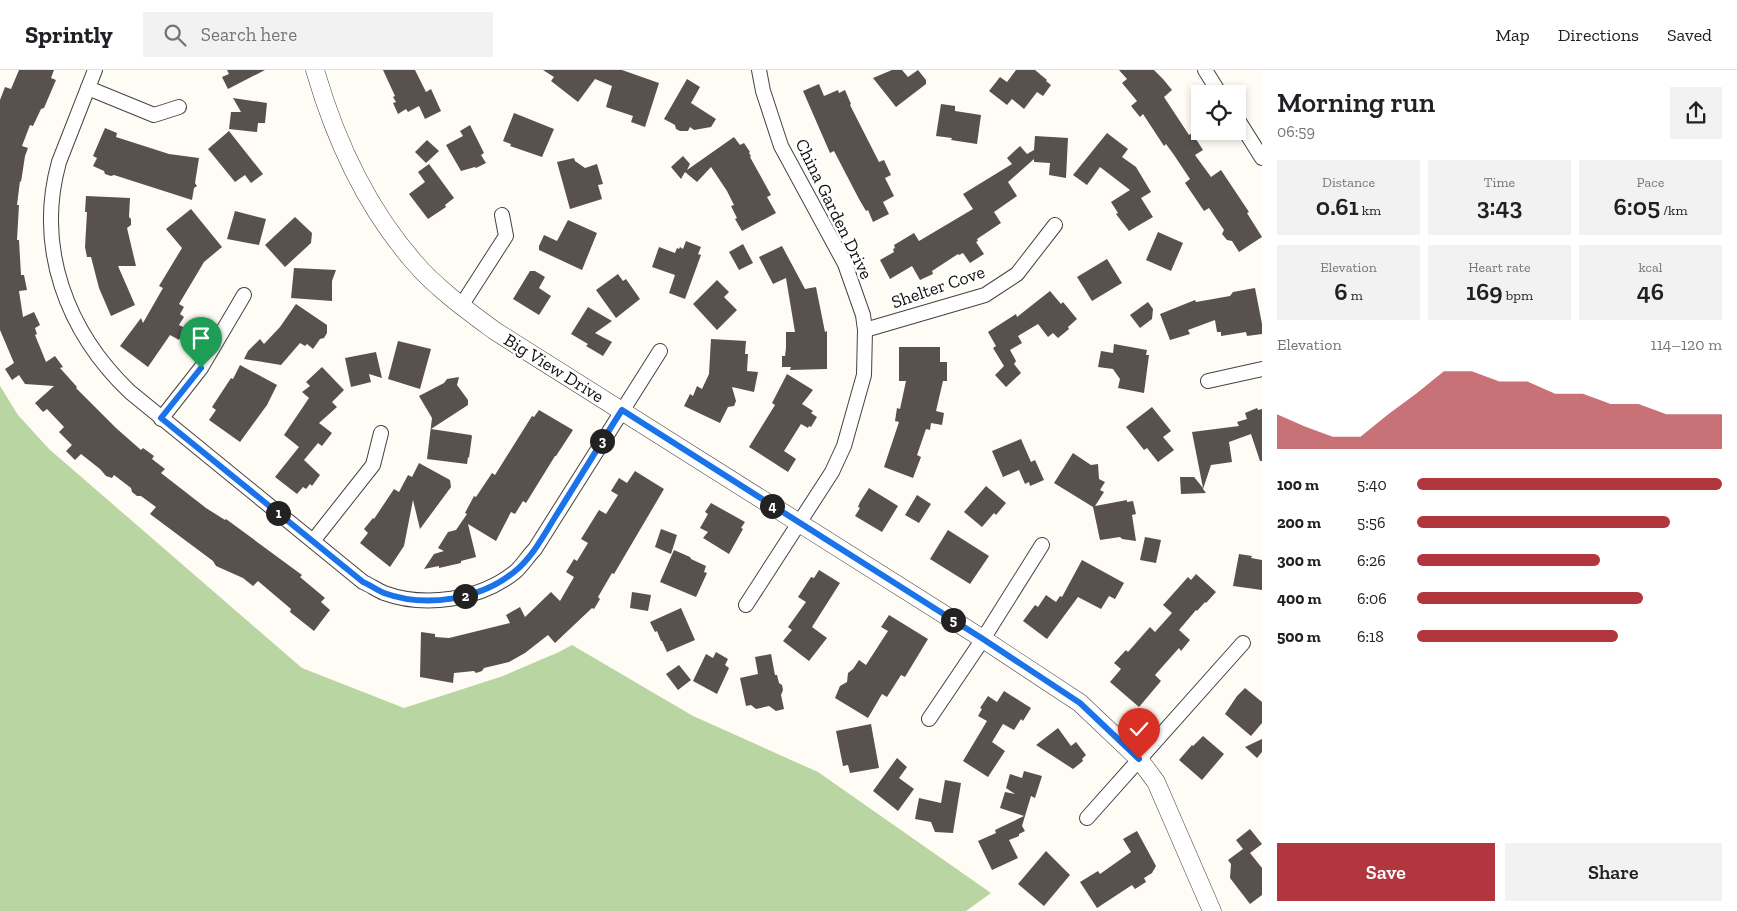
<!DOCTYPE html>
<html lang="en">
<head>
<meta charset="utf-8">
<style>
  :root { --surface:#fff; --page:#f2f2f2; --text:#202124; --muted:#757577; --line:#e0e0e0; --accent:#b2363d }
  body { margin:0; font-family:"Zilla Slab",serif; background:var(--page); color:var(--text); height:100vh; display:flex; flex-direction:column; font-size:19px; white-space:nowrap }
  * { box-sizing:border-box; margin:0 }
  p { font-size:16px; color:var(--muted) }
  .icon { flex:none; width:28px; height:28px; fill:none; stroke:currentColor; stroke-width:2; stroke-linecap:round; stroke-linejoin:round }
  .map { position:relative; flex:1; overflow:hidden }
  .drawer { display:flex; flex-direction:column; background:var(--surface); width:475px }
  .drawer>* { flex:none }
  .controls { position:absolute; left:1191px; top:15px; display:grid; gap:10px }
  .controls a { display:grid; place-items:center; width:55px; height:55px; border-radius:0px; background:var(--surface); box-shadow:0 2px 8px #0003; font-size:25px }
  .pin { position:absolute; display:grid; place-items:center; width:42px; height:42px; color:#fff; margin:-51px -21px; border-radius:50% 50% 50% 0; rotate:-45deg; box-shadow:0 0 5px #0007 }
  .pin .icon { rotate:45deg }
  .km { position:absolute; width:25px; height:25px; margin:-12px; border-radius:50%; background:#222; color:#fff; font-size:14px; line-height:25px; text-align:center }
  .round { display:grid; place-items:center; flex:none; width:52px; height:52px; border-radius:0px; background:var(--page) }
  .summary { display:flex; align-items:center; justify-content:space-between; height:85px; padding:0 15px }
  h1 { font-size:28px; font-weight:600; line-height:38px }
  .stats { display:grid; grid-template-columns:repeat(3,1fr); gap:8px; height:85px; padding:5px 15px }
  .stats div { display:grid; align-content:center; border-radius:0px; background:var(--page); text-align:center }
  .stats b { font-size:25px; font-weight:600 }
  .stats small { font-size:14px; font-weight:400 }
  .stats p { font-size:14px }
  .chart { height:140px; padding:10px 15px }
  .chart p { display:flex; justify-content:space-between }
  .chart svg { width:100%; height:90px; margin-top:5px; fill:var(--accent); opacity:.7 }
  .button { display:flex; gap:10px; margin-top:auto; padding:10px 15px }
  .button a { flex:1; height:58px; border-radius:0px; background:var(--accent); color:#fff; font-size:20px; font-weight:600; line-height:58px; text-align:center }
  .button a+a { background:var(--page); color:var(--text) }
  ul { padding:0 15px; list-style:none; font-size:16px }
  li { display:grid; grid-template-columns:80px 60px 1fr; align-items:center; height:38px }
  li i { height:12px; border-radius:6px; background:var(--accent) }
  header { display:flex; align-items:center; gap:30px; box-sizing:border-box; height:70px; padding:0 25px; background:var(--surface); border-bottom:1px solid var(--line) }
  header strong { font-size:24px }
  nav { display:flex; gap:28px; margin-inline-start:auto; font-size:18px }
  .search { width:350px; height:45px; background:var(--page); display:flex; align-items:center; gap:12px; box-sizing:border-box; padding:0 18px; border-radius:0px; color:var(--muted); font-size:19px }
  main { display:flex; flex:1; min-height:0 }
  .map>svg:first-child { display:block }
</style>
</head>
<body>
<header>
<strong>Sprintly</strong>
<div class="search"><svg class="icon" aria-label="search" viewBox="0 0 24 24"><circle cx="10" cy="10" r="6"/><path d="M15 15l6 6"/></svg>Search here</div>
<nav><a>Map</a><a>Directions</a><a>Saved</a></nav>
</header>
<main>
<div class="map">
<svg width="1262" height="841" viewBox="0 0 1262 841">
  <rect width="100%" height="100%" fill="#fefcf4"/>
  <!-- forest -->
  <polygon fill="#b9d5a1" points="0,316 18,345 49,379 302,598 404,638 503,606 559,582 572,575 693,646 818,702 991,823 966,841 0,841"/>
  <!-- building -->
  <g fill="#58514d">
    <polygon points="19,0 54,0 51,8 56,10 44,38 41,39 33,56 30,55 22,76 28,78 25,86 21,112 20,111 17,135 19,135 17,170 19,170 21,205 24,205 27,220 19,221 23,247 34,242 40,255 35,258 37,264 35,265 46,292 55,286 63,297 60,298 77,317 76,318 116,358 141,380 143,378 154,386 152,389 165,399 161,403 206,438 225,450 226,449 302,505 300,507 325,528 321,532 330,540 314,561 290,542 291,539 258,511 253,516 243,508 216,496 213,491 150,444 156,437 141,426 137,426 132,422 131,418 114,405 112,408 106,406 100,399 81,384 75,390 66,381 72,375 59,362 64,357 47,339 43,342 35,333 54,316 25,314 19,305 12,310 5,299 14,293 0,260 0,30 5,17 11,19"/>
    <polygon points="227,0 265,0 228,19 222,7 229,4"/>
    <polygon points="383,0 415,0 426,22 431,19 441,41 425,49 419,36 408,42 406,39 398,44 393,33 396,32 393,27 395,26"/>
    <polygon points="543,0 622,0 659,13 645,57 631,52 633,46 606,37 612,16 595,9 578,32 551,11 554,7"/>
    <polygon points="892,0 902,0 908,7 918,0 926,10 926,14 896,37 873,8"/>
    <polygon points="1016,0 1035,0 1047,10 1046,11 1051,15 1043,26 1037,22 1024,39 1012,29 1007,35 989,21 1000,7 1007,12"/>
    <polygon points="1119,0 1154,0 1163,9 1172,20 1164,27 1189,65 1192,63 1203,80 1195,85 1211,107 1221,100 1249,142 1247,143 1262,167 1239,182 1232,171 1227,170 1222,164 1224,160 1209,138 1204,141 1185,113 1190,109 1174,85 1166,74 1164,76 1143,44 1140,47 1131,36 1137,31 1122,13 1127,9"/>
    <polygon points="687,9 700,17 691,33 716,49 711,57 694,60 690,57 688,61 680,61 676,59 675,55 664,49"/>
    <polygon points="819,14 824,26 838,20 839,23 845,20 851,34 850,35 879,92 884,90 891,105 885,108 894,126 883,132 889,144 873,152 868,140 866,141 859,129 834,81 830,83 803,21"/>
    <polygon points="233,28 267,33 265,53 258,53 257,62 229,59 231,42 241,42"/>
    <polygon points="941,34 955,36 955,41 981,45 977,74 951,70 952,68 936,66"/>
    <polygon points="514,43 554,59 542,87 510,76 511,74 503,71"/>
    <polygon points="470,55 484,83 481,85 486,93 476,98 475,97 461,101 446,75 463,66 460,61"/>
    <polygon points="105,58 117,63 116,67 169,84 199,88 195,113 197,116 194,118 192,130 114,105 111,106 105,104 104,101 93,96 97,88 93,86"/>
    <polygon points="229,61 263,104 251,113 245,105 235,112 208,79"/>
    <polygon points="1107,63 1128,79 1122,87 1136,97 1151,122 1141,128 1153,147 1129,161 1116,144 1118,143 1111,132 1130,120 1100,97 1087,115 1073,105"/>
    <polygon points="1035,66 1068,68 1066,108 1049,105 1050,93 1034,92 1034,89 1008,112 1017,126 994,142 1001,153 977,169 978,171 976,172 984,184 970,193 963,183 959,185 958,184 932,201 933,204 920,210 912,196 890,209 880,190 894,182 893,179 895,178 894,175 914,163 919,171 973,139 963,124 1012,94 1007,88 1020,76 1027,84 1034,80"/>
    <polygon points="734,67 740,75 744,73 750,82 749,83 751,86 750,87 771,125 767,127 776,143 742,161 735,149 737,148 731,136 734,135 727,121 711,97 697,112 685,102 681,109 671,97 683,86 690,94 687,100"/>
    <polygon points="427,70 439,81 426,93 415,82"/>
    <polygon points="574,88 575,91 585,98 597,94 603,114 598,115 602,129 570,139 557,92"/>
    <polygon points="429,94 454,128 445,135 446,137 428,149 409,124 425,112 418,102"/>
    <polygon points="86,126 130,128 129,147 131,149 131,155 127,158 136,196 118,196 135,235 111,246 99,218 91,187 87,187 85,177 87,142 85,142"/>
    <polygon points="191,139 222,177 204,192 179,234 184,237 180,244 184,247 179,255 185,258 179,270 170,265 148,297 120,276 141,248 143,253 163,218 159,216 182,178 166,159"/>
    <polygon points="235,141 266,149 259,175 227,169"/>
    <polygon points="295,147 312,163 311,173 285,197 265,175"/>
    <polygon points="568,150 597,163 582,200 539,180 539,176 544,165 557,171"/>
    <polygon points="1158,162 1183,173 1171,201 1146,190"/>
    <polygon points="686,171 701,177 698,184 701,185 685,229 669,223 675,205 652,197 659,177 675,183 677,178 679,179 680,177 683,179"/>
    <polygon points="743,174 753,193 739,200 729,182"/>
    <polygon points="782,176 805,219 816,217 825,262 827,261 827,299 790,300 791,297 782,297 782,286 785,286 786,278 786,262 795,262 786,208 773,214 759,187"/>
    <polygon points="1107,189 1122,213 1092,231 1077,207"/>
    <polygon points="294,198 336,200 332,211 332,231 291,228"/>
    <polygon points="530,201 535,201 545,207 539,218 551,226 539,245 513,229"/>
    <polygon points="618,204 623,211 626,209 640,229 616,248 596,220"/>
    <polygon points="717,210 729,222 724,227 737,240 717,260 693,234"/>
    <polygon points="1255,218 1262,254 1262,264 1247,266 1246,262 1221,266 1221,262 1217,262 1215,250 1188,260 1190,264 1170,270 1160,244 1195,230 1196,232 1230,226 1233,222"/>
    <polygon points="1050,221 1061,234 1063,232 1077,249 1068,257 1069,259 1058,268 1053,263 1048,267 1038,254 1018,266 1022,273 1010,280 1016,291 1014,294 1021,303 1006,317 995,305 1004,296 993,278 996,276 988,262 1016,244 1017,247"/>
    <polygon points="1148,232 1153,239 1152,249 1140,258 1130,245"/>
    <polygon points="296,234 327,255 327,263 324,268 320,269 313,279 307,274 305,276 300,273 281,295 244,289 248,281 260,269 264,274 280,257"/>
    <polygon points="588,237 612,251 595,263 612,272 603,286 586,276 588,274 571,264"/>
    <polygon points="711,269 746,271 745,284 748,284 747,301 758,302 754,322 732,317 736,331 734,336 728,337 720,353 684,336 690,324 693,326 697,316 702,319 709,304"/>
    <polygon points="398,271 431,279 420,319 388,309"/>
    <polygon points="1114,274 1147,280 1146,285 1149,285 1144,323 1118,318 1120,309 1113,299 1098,297 1101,281 1113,283"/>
    <polygon points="899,277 940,277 940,292 947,292 947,311 943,311 936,341 944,343 942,355 931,353 930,360 926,359 917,385 921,387 913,408 884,397 899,352 895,351 897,338 900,339 906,311 899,311"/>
    <polygon points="376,282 382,308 369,304 371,312 351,317 345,288"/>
    <polygon points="240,295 277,315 267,335 240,372 209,350 216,340 212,337 231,308 233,309"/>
    <polygon points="322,297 344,320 332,332 337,337 319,353 332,363 322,376 318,373 304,390 320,405 312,416 310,414 306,419 303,417 297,424 275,407 299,377 284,365 309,328 302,322 310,316 306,312"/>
    <polygon points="787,304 813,320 802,334 813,341 811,343 817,347 811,357 809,356 808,358 801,354 784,381 796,389 788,402 749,377 775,335 772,333"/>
    <polygon points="459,307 457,315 468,330 468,335 431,359 471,365 472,366 469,388 468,387 467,394 427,389 432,348 419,326 444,313 447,309"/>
    <polygon points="1152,337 1171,361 1163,367 1174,380 1158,392 1147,378 1144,380 1126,357"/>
    <polygon points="1257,338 1258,340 1262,339 1262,391 1260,391 1251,364 1229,372 1232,392 1211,395 1203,419 1206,423 1181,424 1180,407 1194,407 1203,418 1192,362 1239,356 1237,352 1247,349 1245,343"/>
    <polygon points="539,340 573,360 556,386 555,386 526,433 523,431 515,444 511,442 496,471 468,454 476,487 461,491 461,493 439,498 439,496 424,499 434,484 444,481 438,478 448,462 456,460 467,444 465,443 474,426 476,427 492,403 495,405 532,346 534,347"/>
    <polygon points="1021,369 1031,392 1035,390 1044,410 1030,416 1029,412 1025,414 1019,400 1003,407 992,381"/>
    <polygon points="1073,383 1091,395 1098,394 1099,409 1105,412 1100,420 1104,422 1095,436 1127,430 1127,432 1133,431 1136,444 1132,445 1136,471 1122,469 1120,467 1100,470 1093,437 1054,413"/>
    <polygon points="419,393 450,410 451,417 420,459 413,430 404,476 390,497 360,473 368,463 364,459 373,448 374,449 394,419 399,422 408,405 412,407"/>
    <polygon points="635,401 664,419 614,504 612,503 598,527 600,529 594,539 592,538 555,573 548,565 525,583 509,592 484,598 482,601 476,603 474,601 454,603 453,613 420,607 421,562 435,564 435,567 449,568 510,553 506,545 520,537 525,547 551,522 560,531 574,507 566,502 574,489 577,491 588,473 581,469 599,440 606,444 618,425 611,421 619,408 627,413"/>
    <polygon points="986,416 1006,433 996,445 994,443 982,457 964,442"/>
    <polygon points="869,418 898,436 882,462 855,446 860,438 858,437 860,432"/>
    <polygon points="917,425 931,434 919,453 905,445"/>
    <polygon points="711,433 745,452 741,458 743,459 729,484 703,468 708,462 700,458 708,444 705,442"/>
    <polygon points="661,459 677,465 671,484 655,477"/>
    <polygon points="948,460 989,486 970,514 930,489"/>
    <polygon points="1145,467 1161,470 1156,493 1140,490"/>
    <polygon points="674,480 690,487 691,489 706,496 704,502 707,503 696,527 660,512"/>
    <polygon points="1239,484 1252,486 1251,488 1262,490 1262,520 1233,516"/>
    <polygon points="1082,490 1124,513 1115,529 1109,526 1101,539 1078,527 1047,569 1023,551 1035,535 1038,537 1046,525 1056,532 1060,526 1062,527"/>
    <polygon points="819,500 840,513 812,557 827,568 809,591 783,571 792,560 788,557 806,532 798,527 811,507 814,508"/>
    <polygon points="1196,504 1216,522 1206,533 1205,532 1197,541 1196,540 1179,560 1190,570 1181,581 1179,578 1155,605 1161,611 1139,637 1110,612 1121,599 1114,593 1126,580 1128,582 1150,557 1155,562 1172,543 1163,535 1188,507 1191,510"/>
    <polygon points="632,522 651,525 648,541 630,538"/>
    <polygon points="681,538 695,570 667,582 662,571 661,571 657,561 655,562 650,552"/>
    <polygon points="889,545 928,569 905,607 901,605 887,627 882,624 868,648 835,628 840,616 847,612 848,603 853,599 859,590 866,595 888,561 881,557"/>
    <polygon points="716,582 728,589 725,595 729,598 717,624 693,611 706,584 713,588"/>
    <polygon points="771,584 775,605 777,605 779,613 782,615 783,620 781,625 784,639 776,641 769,636 756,639 751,635 746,636 740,608 758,604 755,587"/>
    <polygon points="679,595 691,610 678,620 666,604"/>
    <polygon points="1245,618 1262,632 1262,653 1251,666 1225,644 1237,626"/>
    <polygon points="1004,621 1031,638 1023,651 1021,649 1014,660 1003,654 992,672 1005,681 988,707 963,691 987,651 978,646 982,639 980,638 988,626 997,632"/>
    <polygon points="871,654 879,698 850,703 848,695 843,696 836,661"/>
    <polygon points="1058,658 1071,676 1076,672 1086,685 1082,689 1083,691 1073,699 1036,675"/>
    <polygon points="1203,666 1224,684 1202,710 1179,690 1192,675 1193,676"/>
    <polygon points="1262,669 1262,682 1257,688 1245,677"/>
    <polygon points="897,688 907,697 899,708 914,719 898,741 873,721"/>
    <polygon points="1024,701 1042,706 1035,728 1031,726 1022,756 1025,761 1019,764 1019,766 1009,770 1018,788 992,800 978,771 996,763 995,760 1024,746 1000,738 1005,722 1015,724 1006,718 1010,704 1022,708"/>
    <polygon points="945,710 961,713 953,763 935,762 931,752 915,749 919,728 941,733"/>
    <polygon points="1250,759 1262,774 1250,783 1262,798 1262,825 1250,834 1230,808 1231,794 1228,790 1243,779 1236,770"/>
    <polygon points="1137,761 1156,796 1152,803 1144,808 1146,812 1135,819 1132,815 1097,838 1080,812 1098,801 1100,804 1131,782 1123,769"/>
    <polygon points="1046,781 1070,805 1044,836 1018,814"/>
  </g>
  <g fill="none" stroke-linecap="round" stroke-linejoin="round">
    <defs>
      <g id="minor">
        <path d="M95 0 59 92C35 178 67 262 130 322L363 512C370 515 377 520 384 523 425 538 480 530 515 502 522 496 528 486 535 479L660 281"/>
        <polyline points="1205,0 1220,24"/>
        <polyline points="88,18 154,45 179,37"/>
        <polyline points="1238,50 1262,88"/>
        <polyline points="461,236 506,166 502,145"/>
        <polyline points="865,260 985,225 1017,204 1055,155"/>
        <polyline points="1208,311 1262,299"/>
        <polyline points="161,349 201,298 244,225"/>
        <polyline points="313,471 373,395 381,363"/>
        <polyline points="746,535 832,402 844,376 864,305 865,260 863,245 845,194 781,76 763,21 759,0"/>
        <polyline points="929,649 983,569 1042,475"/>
        <polyline points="1087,748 1243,573"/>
      </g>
      <path id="tertiary" d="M315 0C335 69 366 137 414 192 436 218 468 241 495 261L983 569 1080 633 1139 689 1156 712 1212 841"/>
    </defs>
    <!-- minor casing -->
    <use href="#minor" stroke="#434343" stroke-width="16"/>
    <!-- tertiary casing -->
    <use href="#tertiary" stroke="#434343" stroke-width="19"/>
    <!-- minor -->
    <use href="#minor" stroke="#fff" stroke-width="14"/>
    <!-- tertiary -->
    <use href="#tertiary" stroke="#fff" stroke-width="18"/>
  </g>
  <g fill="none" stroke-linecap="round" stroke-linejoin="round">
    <defs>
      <path id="route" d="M201 298 161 348 363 512C370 515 377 520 384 523 425 538 480 530 514 502 533 487 545 463 557 444 579 409 600 374 622 340L983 569 1080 633 1139 689"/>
    </defs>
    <!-- route casing -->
    <use href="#route" stroke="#fff" stroke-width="10"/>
    <!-- route -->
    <use href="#route" stroke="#1a73e8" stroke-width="6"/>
  </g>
  <g text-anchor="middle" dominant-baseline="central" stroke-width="5" stroke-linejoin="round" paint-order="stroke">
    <!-- street labels -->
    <g font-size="18" fill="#101010" stroke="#fff">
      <text transform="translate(834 139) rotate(64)">China Garden Drive</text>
      <text transform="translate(938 217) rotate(-19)">Shelter Cove</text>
      <text transform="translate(554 298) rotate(32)">Big View Drive</text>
    </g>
  </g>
</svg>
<div class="controls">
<a><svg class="icon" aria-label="locate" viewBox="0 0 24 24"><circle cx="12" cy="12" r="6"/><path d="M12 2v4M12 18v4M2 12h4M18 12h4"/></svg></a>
</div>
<div class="pin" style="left:201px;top:298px;background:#1e9e55"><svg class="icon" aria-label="arrive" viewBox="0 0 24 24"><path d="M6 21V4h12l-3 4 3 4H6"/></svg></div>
<div class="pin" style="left:1139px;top:689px;background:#d93025"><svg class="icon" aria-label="check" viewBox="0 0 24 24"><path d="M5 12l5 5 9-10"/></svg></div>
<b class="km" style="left:278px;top:443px">1</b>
<b class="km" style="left:465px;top:526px">2</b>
<b class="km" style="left:602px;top:371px">3</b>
<b class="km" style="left:772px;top:436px">4</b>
<b class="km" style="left:953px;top:550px">5</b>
</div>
<section class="drawer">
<div class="summary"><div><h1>Morning run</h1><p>06:59</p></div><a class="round"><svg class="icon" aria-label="share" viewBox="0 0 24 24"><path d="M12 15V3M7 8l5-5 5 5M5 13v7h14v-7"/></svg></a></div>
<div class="stats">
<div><p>Distance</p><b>0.61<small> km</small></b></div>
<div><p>Time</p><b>3:43</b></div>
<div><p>Pace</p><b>6:05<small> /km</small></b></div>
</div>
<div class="stats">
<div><p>Elevation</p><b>6<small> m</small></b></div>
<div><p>Heart rate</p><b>169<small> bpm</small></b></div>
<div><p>kcal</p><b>46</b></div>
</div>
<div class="chart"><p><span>Elevation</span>114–120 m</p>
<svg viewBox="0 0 160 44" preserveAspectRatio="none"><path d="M0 44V27L10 33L20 38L30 38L40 27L50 17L60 6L70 6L80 11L90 11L100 17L110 17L120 22L130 22L140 27L150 27L160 27V44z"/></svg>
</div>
<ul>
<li><b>100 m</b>5:40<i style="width:100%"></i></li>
<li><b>200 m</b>5:56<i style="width:83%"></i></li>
<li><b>300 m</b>6:26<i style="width:60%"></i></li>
<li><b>400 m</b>6:06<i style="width:74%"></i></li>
<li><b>500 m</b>6:18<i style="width:66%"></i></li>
</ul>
<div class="button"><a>Save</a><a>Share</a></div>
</section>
</main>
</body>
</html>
